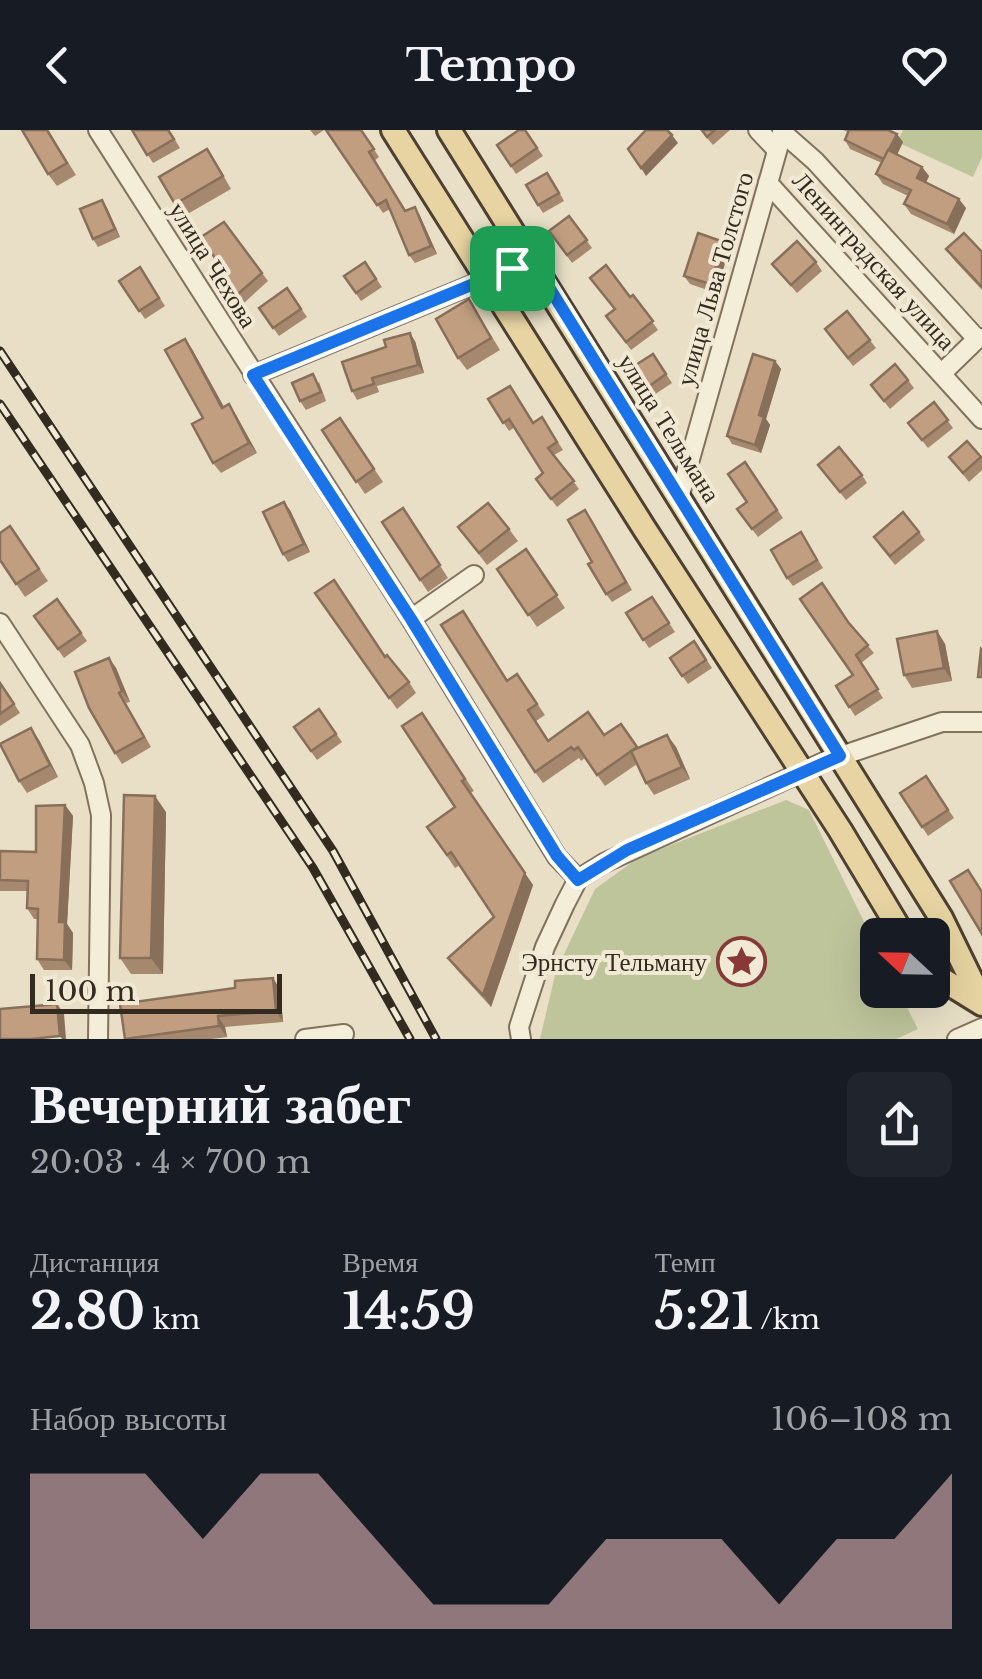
<!DOCTYPE html>
<html lang="ru">
<head>
<meta charset="utf-8">
<style>
  :root { --surface:#171b24; --page:#20242c; --text:#f1f3f6; --muted:#9ea1a6; --accent:#c29fa0 }
  body { margin:0; font-family:"Libre Baskerville",serif; background:var(--page); color:var(--text); height:100vh; display:flex; flex-direction:column; font-size:38px; white-space:nowrap }
  * { box-sizing:border-box; margin:0 }
  p { font-size:32px; color:var(--muted) }
  .icon { flex:none; width:55px; height:55px; fill:none; stroke:currentColor; stroke-width:2; stroke-linecap:round; stroke-linejoin:round }
  .map { position:relative; height:909px; overflow:hidden }
  .details { display:flex; flex-direction:column; background:var(--surface); flex:1 }
  .details>* { flex:none }
  .needle { width:65px; rotate:292deg }
  .buttons { position:absolute; left:860px; top:788px; display:grid; gap:20px }
  .buttons a { display:grid; place-items:center; width:90px; height:90px; border-radius:15px; background:var(--surface); box-shadow:0 10px 40px #0002; font-size:50px }
  .scale { position:absolute; left:30px; bottom:25px; width:252px; box-sizing:border-box; padding-left:10px; border:5px solid #332a20; border-top:0; font-size:28px; line-height:35px; white-space:nowrap; color:#332a20; -webkit-text-stroke:8px #f1e9d4; paint-order:stroke }
  .pin { position:absolute; display:grid; place-items:center; width:85px; height:85px; color:#fff; margin:-42px; border-radius:20px; box-shadow:0 5px 15px #0006 }
  .round { display:grid; place-items:center; flex:none; width:105px; height:105px; border-radius:15px; background:var(--page) }
  .overview { display:flex; align-items:center; justify-content:space-between; height:170px; padding:0 30px }
  h1 { font-size:55px; font-weight:800; line-height:75px }
  .stats { display:grid; grid-template-columns:repeat(3,1fr); gap:15px; height:170px; padding:10px 30px }
  .stats div { display:grid; align-content:center }
  .stats b { font-size:50px; font-weight:800 }
  .stats small { font-size:28px; font-weight:400 }
  .stats p { font-size:28px }
  .chart { height:280px; padding:20px 30px }
  .chart p { display:flex; justify-content:space-between }
  .chart svg { width:100%; height:180px; margin-top:10px; fill:var(--accent); opacity:.7 }
  header { display:flex; justify-content:space-between; align-items:center; height:130px; padding:0 30px; background:var(--surface); font-size:45px; font-weight:800 }
  .map>svg:first-child { display:block }
</style>
</head>
<body>
<header><svg class="icon" aria-label="back" viewBox="0 0 24 24"><path d="M15 5l-7 7 7 7"/></svg>Tempo<svg class="icon" aria-label="heart" viewBox="0 0 24 24"><path d="M12 20l-8-8c-3-5 5-10 8-4 3-6 11-1 8 4z"/></svg></header>
<div class="map">
<svg width="982" height="909" viewBox="0 0 982 909">
  <rect width="100%" height="100%" fill="#e8dfc6"/>
  <!-- green -->
  <g fill="#bec59b">
    <polygon points="903,0 982,0 982,27 973,47 897,12"/>
    <polygon points="786,670 809,680 877,818 878,860 898,860 918,899 896,909 540,909 556,841 595,759 638,728"/>
  </g>
  <g fill="none" stroke-linecap="round" stroke-linejoin="round">
    <defs>
      <g id="minor">
        <polyline points="98,0 411,489 557,727 578,749"/>
        <polyline points="758,0 777,20"/>
        <polyline points="782,2 815,31 977,209"/>
        <polyline points="768,53 982,289"/>
        <polyline points="942,243 977,209 982,208"/>
        <polyline points="253,245 532,130"/>
        <polyline points="679,368 783,0"/>
        <polyline points="411,489 474,445"/>
        <polyline points="0,493 80,615 94,653 101,685 98,909"/>
        <polyline points="305,909 344,904"/>
        <polyline points="521,909 519,897 545,817 565,774 578,749 604,733 826,631 942,592 982,592"/>
        <polyline points="957,909 982,898"/>
      </g>
      <g id="major">
        <polyline points="393,0 644,398 840,700 903,805"/>
        <polyline points="449,0 941,788 982,872"/>
        <polyline points="932,843 982,874"/>
      </g>
    </defs>
    <!-- minor casing -->
    <use href="#minor" stroke="#81725e" stroke-width="22"/>
    <!-- major casing -->
    <use href="#major" stroke="#4f4131" stroke-width="28"/>
    <!-- minor -->
    <use href="#minor" stroke="#f4edd8" stroke-width="18"/>
    <!-- major -->
    <use href="#major" stroke="#e7d4a2" stroke-width="22"/>
    <defs>
      <g id="rail">
        <polyline points="0,221 333,721 436,909"/>
        <polyline points="0,274 313,738 410,909"/>
      </g>
    </defs>
    <!-- rail casing -->
    <use href="#rail" stroke="#332a20" stroke-width="9"/>
    <!-- rail -->
    <use href="#rail" stroke="#f1e9d4" stroke-width="5" stroke-dasharray="15" stroke-linecap="butt"/>
  </g>
  <!-- wall -->
  <g fill="#a6886e">
    <polygon points="48,0 76,45 57,56 48,44"/>
    <polygon points="132,0 169,0 180,18 153,33"/>
    <polygon points="310,0 324,0 315,6"/>
    <polygon points="326,0 361,0 379,27 374,31 406,81 415,77 420,86 437,124 415,133 409,125 390,79 383,83"/>
    <polygon points="525,0 543,26 516,44 497,15"/>
    <polygon points="700,0 730,0 713,15"/>
    <polygon points="843,0 888,0 903,12 897,25 922,37 929,46 926,53 966,78 954,104 911,84 904,74 908,66 883,54 876,44 882,33 850,19 845,10 848,2"/>
    <polygon points="215,31 231,59 184,86 175,74"/>
    <polygon points="553,51 564,71 543,83 538,75"/>
    <polygon points="107,78 120,107 98,117 93,109"/>
    <polygon points="569,86 592,118 572,133 549,101"/>
    <polygon points="224,92 268,151 244,173 226,151 229,149"/>
    <polygon points="946,119 982,122 982,160 955,131"/>
    <polygon points="729,120 716,163 690,154 684,146"/>
    <polygon points="365,132 382,157 361,171 344,146"/>
    <polygon points="816,132 822,141 797,163 772,134"/>
    <polygon points="140,137 165,176 145,189 119,151"/>
    <polygon points="287,158 307,187 279,206 259,178"/>
    <polygon points="633,165 658,200 631,220 606,186"/>
    <polygon points="469,169 500,220 467,240 458,228"/>
    <polygon points="847,181 876,218 853,236 825,199"/>
    <polygon points="415,211 424,243 377,256 379,262 357,270 352,261"/>
    <polygon points="192,219 224,277 236,285 257,323 221,343 213,333 203,288"/>
    <polygon points="653,224 672,253 654,265 634,236"/>
    <polygon points="775,231 781,239 766,289 770,295 761,323 732,314 727,306"/>
    <polygon points="908,250 914,258 890,279 871,255"/>
    <polygon points="319,252 326,271 306,280 300,271"/>
    <polygon points="488,269 533,292 542,287 563,320 554,325 579,359 557,377 536,349 543,343 515,297 509,301"/>
    <polygon points="934,272 953,298 928,318 908,293"/>
    <polygon points="340,288 383,352 365,364 322,300"/>
    <polygon points="967,311 982,328 982,340 969,352 949,327"/>
    <polygon points="745,332 783,388 758,407 737,379 747,372"/>
    <polygon points="824,343 862,345 867,353 846,370"/>
    <polygon points="403,378 448,448 428,462 382,392"/>
    <polygon points="290,380 310,422 288,432 283,424"/>
    <polygon points="591,388 632,460 612,472 606,464 592,432"/>
    <polygon points="10,396 48,451 25,467 0,430"/>
    <polygon points="458,397 509,399 518,411 487,435"/>
    <polygon points="919,402 925,410 895,435 879,415"/>
    <polygon points="806,411 823,438 793,456 787,448"/>
    <polygon points="526,419 565,478 537,497 497,439"/>
    <polygon points="315,463 385,527 409,552 416,563 397,579"/>
    <polygon points="652,467 675,502 649,518 626,483"/>
    <polygon points="57,469 87,511 64,528 34,486"/>
    <polygon points="849,493 874,523 861,533 883,568 855,586 836,556 853,545"/>
    <polygon points="937,501 945,514 952,551 912,558 904,545"/>
    <polygon points="694,511 712,538 688,554 670,528"/>
    <polygon points="109,528 116,538 130,572 126,573 151,617 122,634 115,623"/>
    <polygon points="517,544 545,585 536,591 549,611 604,605 638,618 667,605 676,617 690,649 654,665 646,653 637,634 605,656 585,628 581,631 579,628 543,653 535,642 508,550"/>
    <polygon points="0,552 20,583 0,596"/>
    <polygon points="319,579 342,612 317,630 294,597"/>
    <polygon points="422,583 474,661 470,663 533,755 491,877 457,840 448,828 494,787 460,735 455,738 427,697 455,677"/>
    <polygon points="39,610 58,647 27,663 19,651"/>
    <polygon points="926,646 954,688 928,706 900,663"/>
    <polygon points="65,675 73,686 67,794 73,803 72,840 44,840 37,829 38,789 34,789 27,778 27,761 0,761 0,721 36,722"/>
    <polygon points="166,682 163,844 131,844 120,828"/>
    <polygon points="280,859 283,892 225,897 227,907 212,909 125,909"/>
  </g>
  <!-- shaded-wall -->
  <g fill="#876f5a">
    <polygon points="897,4 903,12 891,37 885,29"/>
    <polygon points="672,5 678,13 646,46 641,38"/>
    <polygon points="922,37 929,46 923,58 917,48"/>
    <polygon points="959,69 966,78 954,104 947,94"/>
    <polygon points="102,70 107,78 120,107 115,99"/>
    <polygon points="415,77 420,86 437,124 431,116"/>
    <polygon points="724,112 729,120 716,163 710,154"/>
    <polygon points="410,203 415,211 424,243 418,235"/>
    <polygon points="185,209 192,219 230,288 222,278"/>
    <polygon points="775,231 781,239 766,289 770,295 761,323 755,315 759,285"/>
    <polygon points="229,274 236,285 257,323 249,313"/>
    <polygon points="284,372 290,380 310,422 304,414"/>
    <polygon points="937,501 945,514 952,551 944,538"/>
    <polygon points="109,528 116,538 130,572 122,561"/>
    <polygon points="31,598 39,610 58,647 50,635"/>
    <polygon points="667,605 676,617 690,649 682,637"/>
    <polygon points="462,651 533,755 491,877 483,865 525,743"/>
    <polygon points="155,666 166,682 163,844 151,828"/>
    <polygon points="65,675 73,686 67,794 73,803 72,840 64,830 59,792"/>
    <polygon points="273,848 280,859 283,892 276,881"/>
    <polygon points="57,874 64,884 66,909 62,909 60,906"/>
    <polygon points="218,886 225,897 227,907 219,896"/>
  </g>
  <!-- building -->
  <g fill="#c19e80" stroke="#876f5a" stroke-width="2.5">
    <polygon points="22,0 47,0 67,33 48,44"/>
    <polygon points="132,0 168,0 174,9 147,25"/>
    <polygon points="326,0 361,0 374,19 369,22 405,81 415,77 431,116 409,125 386,70 377,75"/>
    <polygon points="519,0 525,0 537,18 511,36 497,15"/>
    <polygon points="646,0 667,0 672,5 641,38 628,19"/>
    <polygon points="702,0 715,0 707,7"/>
    <polygon points="849,0 888,0 897,4 884,29 845,10"/>
    <polygon points="207,19 223,46 175,74 159,47"/>
    <polygon points="888,20 922,37 917,48 959,69 947,94 904,74 911,60 876,44"/>
    <polygon points="547,43 559,63 538,75 526,55"/>
    <polygon points="102,70 115,99 93,109 80,79"/>
    <polygon points="569,86 587,110 567,125 549,101"/>
    <polygon points="224,92 262,143 238,164 226,151 229,149 201,107"/>
    <polygon points="698,103 724,112 710,154 684,146"/>
    <polygon points="964,103 982,122 982,157 946,119"/>
    <polygon points="797,111 816,132 791,155 772,134"/>
    <polygon points="365,132 376,149 356,163 344,146"/>
    <polygon points="606,135 630,167 633,165 653,191 626,212 606,186 615,179 590,148"/>
    <polygon points="140,137 159,168 139,181 119,151"/>
    <polygon points="287,158 301,179 273,198 259,178"/>
    <polygon points="469,169 491,208 458,228 436,189"/>
    <polygon points="847,181 870,210 848,228 825,199"/>
    <polygon points="410,203 418,235 372,248 374,254 352,261 342,232 386,217 384,210"/>
    <polygon points="185,209 222,278 229,274 249,313 213,333 192,294 203,288 165,220"/>
    <polygon points="653,224 666,244 648,257 634,236"/>
    <polygon points="753,224 775,231 759,285 764,287 755,315 727,306"/>
    <polygon points="895,234 908,250 884,271 871,255"/>
    <polygon points="313,244 321,262 300,271 292,253"/>
    <polygon points="510,256 533,293 542,287 557,312 548,318 574,351 551,369 536,349 543,343 509,289 503,293 488,269"/>
    <polygon points="934,272 948,290 922,310 908,293"/>
    <polygon points="340,288 374,339 356,352 322,300"/>
    <polygon points="967,311 981,327 963,343 949,327"/>
    <polygon points="839,317 862,345 840,362 818,335"/>
    <polygon points="745,332 777,380 752,399 737,379 747,372 728,344"/>
    <polygon points="284,372 304,414 283,424 263,382"/>
    <polygon points="488,373 509,399 479,423 458,397"/>
    <polygon points="403,378 440,435 420,450 382,392"/>
    <polygon points="585,380 626,452 606,464 588,434 592,432 568,390"/>
    <polygon points="903,382 919,402 890,426 874,407"/>
    <polygon points="10,396 39,439 16,454 0,430 0,403"/>
    <polygon points="801,402 817,430 787,448 771,420"/>
    <polygon points="526,419 557,465 528,485 497,439"/>
    <polygon points="334,450 385,527 387,525 409,552 389,568 315,463"/>
    <polygon points="822,453 848,492 868,515 856,525 878,559 849,577 836,556 853,545 800,469"/>
    <polygon points="652,467 669,493 643,510 626,483"/>
    <polygon points="57,469 81,503 58,519 34,486"/>
    <polygon points="463,481 507,551 517,544 537,574 528,580 548,611 588,582 604,605 621,594 637,617 597,645 578,617 574,620 571,617 535,642 441,495"/>
    <polygon points="937,501 944,538 904,545 897,509"/>
    <polygon points="694,511 706,530 682,546 670,528"/>
    <polygon points="981,519 982,520 982,547 978,547"/>
    <polygon points="109,528 122,561 119,563 144,607 115,623 89,578 75,542"/>
    <polygon points="0,553 14,574 0,584"/>
    <polygon points="319,579 336,604 311,621 294,597"/>
    <polygon points="422,583 465,649 462,651 525,743 483,865 448,828 494,787 451,722 447,725 427,697 455,677 402,596"/>
    <polygon points="31,598 50,635 19,651 0,614"/>
    <polygon points="667,605 682,637 646,653 631,621"/>
    <polygon points="926,646 948,680 922,697 900,663"/>
    <polygon points="124,665 155,666 151,828 120,828"/>
    <polygon points="65,675 59,792 65,792 64,830 37,829 38,779 27,778 28,751 0,750 0,721 36,722 36,676"/>
    <polygon points="968,740 982,762 982,804 950,751"/>
    <polygon points="273,848 276,881 218,886 219,896 125,909 120,874 235,858 235,851"/>
    <polygon points="57,874 60,906 32,909 0,909 0,879"/>
  </g>
  <g fill="none" stroke-linecap="round" stroke-linejoin="round">
    <defs>
      <polygon id="route" points="532,130 840,626 627,720 578,750 557,726 411,489 253,245"/>
    </defs>
    <!-- route casing -->
    <use href="#route" stroke="#fff" stroke-width="20"/>
    <!-- route -->
    <use href="#route" stroke="#1a73e8" stroke-width="12"/>
  </g>
  <!-- icons -->
  <defs>
    <symbol id="sight-ring" viewBox="-11 -11 22 22"><circle r="9.5" fill="#f1e9d4" stroke="#883836" stroke-width="1.5"/><path d="M0-6L1.8-2.2L6-1.7L2.9 1.2L3.7 5.4L0 3.3L-3.7 5.4L-2.9 1.2L-6-1.7L-1.8-2.2Z" fill="#883836"/></symbol>
  </defs>
  <g fill-rule="evenodd">
    <use href="#sight-ring" x="714" y="804" width="55" height="55"/>
  </g>
  <g text-anchor="middle" dominant-baseline="central" stroke-width="8" stroke-linejoin="round" paint-order="stroke">
    <!-- street labels -->
    <g font-size="25" fill="#332a20" stroke="#f1e9d4">
      <text transform="translate(874 131) rotate(48)">Ленинградская улица</text>
      <text transform="translate(213 135) rotate(58)">улица Чехова</text>
      <text transform="translate(715 149) rotate(-74)">улица Льва Толстого</text>
      <text transform="translate(669 298) rotate(58)">улица Тельмана</text>
    </g>
    <!-- poi labels -->
    <g font-size="25" fill="#332a20" stroke="#f1e9d4" text-anchor="end">
      <text x="707" y="832">Эрнсту Тельману</text>
    </g>
  </g>
</svg>
<div class="buttons">
<a><svg class="needle" viewBox="-14 -14 28 28"><path d="M0-13l5 13h-10z" fill="#e53935"/><path d="M0 13l5-13h-10z" fill="#9ea1a6"/></svg></a>
</div>
<div class="scale">100 m</div>
<div class="pin" style="left:512px;top:138px;background:#1e9e55"><svg class="icon" aria-label="arrive" viewBox="0 0 24 24"><path d="M6 21V4h12l-3 4 3 4H6"/></svg></div>
</div>
<section class="details">
<div class="overview"><div><h1>Вечерний забег</h1><p>20:03 · 4 × 700 m</p></div><a class="round"><svg class="icon" aria-label="share" viewBox="0 0 24 24"><path d="M12 15V3M7 8l5-5 5 5M5 13v7h14v-7"/></svg></a></div>
<div class="stats">
<div><p>Дистанция</p><b>2.80<small> km</small></b></div>
<div><p>Время</p><b>14:59</b></div>
<div><p>Темп</p><b>5:21<small> /km</small></b></div>
</div>
<div class="chart"><p><span>Набор высоты</span>106–108 m</p>
<svg viewBox="0 0 160 44" preserveAspectRatio="none"><path d="M0 44V6L10 6L20 6L30 22L40 6L50 6L60 22L70 38L80 38L90 38L100 22L110 22L120 22L130 38L140 22L150 22L160 6V44z"/></svg>
</div>
</section>
</body>
</html>
